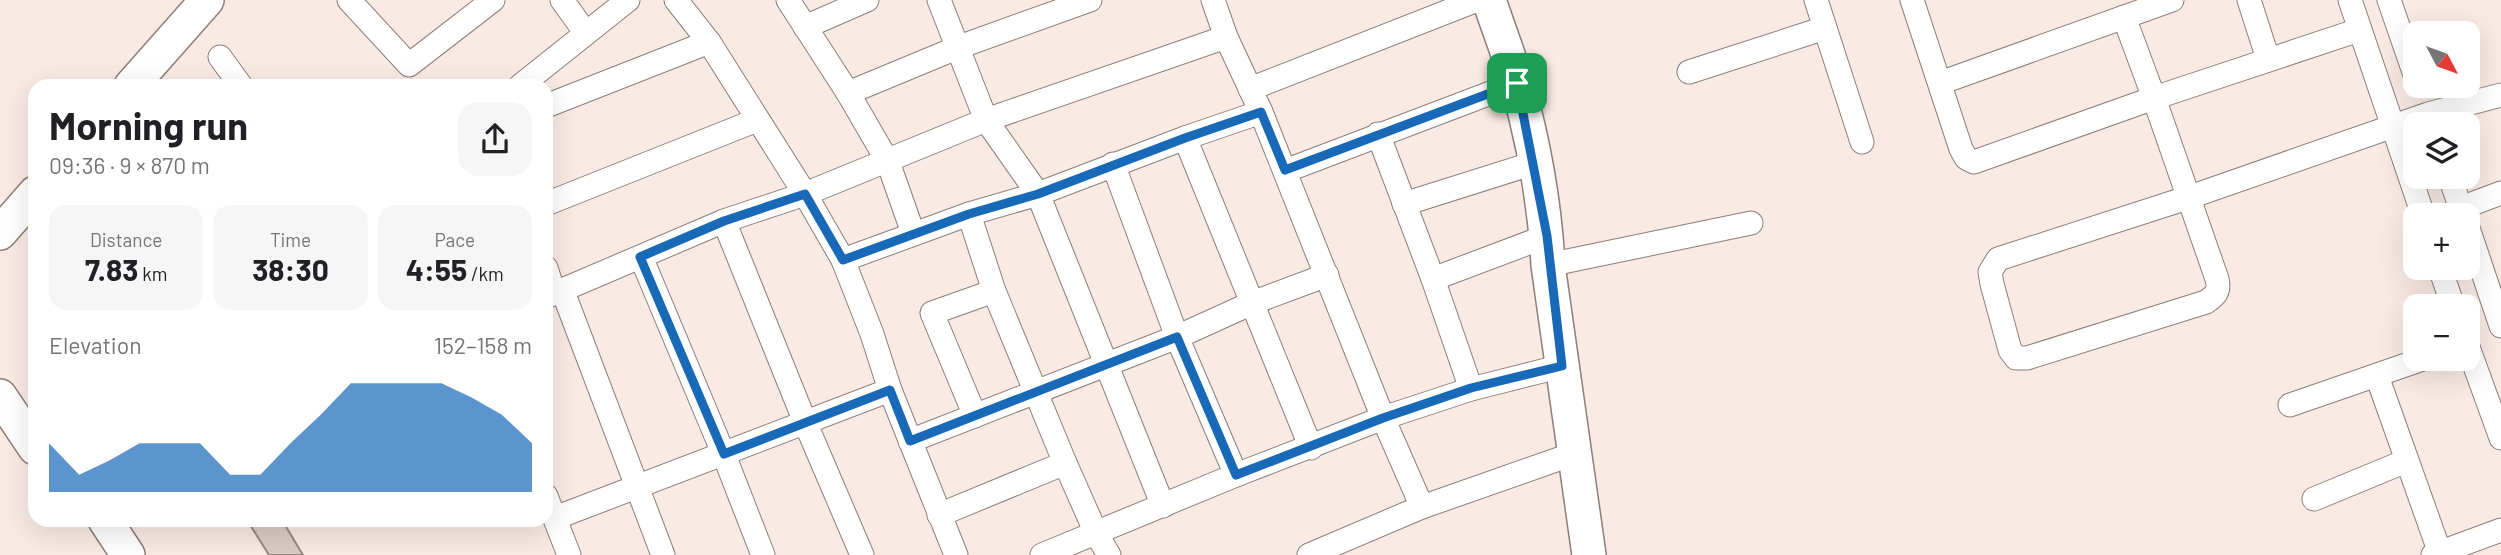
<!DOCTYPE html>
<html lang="en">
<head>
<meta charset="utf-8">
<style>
  :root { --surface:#fff; --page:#f6f6f6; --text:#202124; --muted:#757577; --accent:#1869b8 }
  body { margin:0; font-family:Barlow,sans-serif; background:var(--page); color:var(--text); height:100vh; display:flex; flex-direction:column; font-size:26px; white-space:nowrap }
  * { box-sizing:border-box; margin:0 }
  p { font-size:23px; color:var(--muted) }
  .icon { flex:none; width:38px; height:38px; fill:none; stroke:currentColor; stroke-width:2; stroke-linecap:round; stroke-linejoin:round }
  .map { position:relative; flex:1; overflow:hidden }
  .drawer { position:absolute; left:28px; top:79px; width:525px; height:448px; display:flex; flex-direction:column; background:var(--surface); border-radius:21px; box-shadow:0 7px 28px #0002 }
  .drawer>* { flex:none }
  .needle { width:46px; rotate:131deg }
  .buttons { position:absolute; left:2403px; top:21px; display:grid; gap:14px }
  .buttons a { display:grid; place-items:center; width:77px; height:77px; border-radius:14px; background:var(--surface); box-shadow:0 7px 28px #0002; font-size:35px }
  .pin { position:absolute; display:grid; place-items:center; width:60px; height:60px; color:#fff; margin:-30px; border-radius:14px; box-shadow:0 4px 10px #0006 }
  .round { display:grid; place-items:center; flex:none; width:74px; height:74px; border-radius:21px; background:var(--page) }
  .overview { display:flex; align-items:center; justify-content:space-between; height:119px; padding:0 21px }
  h1 { font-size:38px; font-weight:700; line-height:52px }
  .metrics { display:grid; grid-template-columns:repeat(3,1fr); gap:10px; height:119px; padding:7px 21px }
  .metrics div { display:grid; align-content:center; border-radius:18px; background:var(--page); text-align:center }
  .metrics b { font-size:30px; font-weight:700 }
  .metrics small { font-size:19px; font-weight:400 }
  .metrics p { font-size:19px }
  .chart { height:196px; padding:14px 21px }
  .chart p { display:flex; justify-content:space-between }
  .chart svg { width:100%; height:126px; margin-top:7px; fill:var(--accent); opacity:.7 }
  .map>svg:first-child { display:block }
</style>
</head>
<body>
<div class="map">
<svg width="2501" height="555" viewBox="0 0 2501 555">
  <rect width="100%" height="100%" fill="#f9eae4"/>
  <!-- building -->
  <polygon fill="#dacbc5" stroke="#988a85" stroke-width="2" points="247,520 282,520 303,555 269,555"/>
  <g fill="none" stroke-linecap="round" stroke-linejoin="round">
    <defs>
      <g id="street">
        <polyline points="349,0 409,65 493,0"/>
        <polyline points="562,0 585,32"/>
        <polyline points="676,0 709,42 805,194 843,260 872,334 890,390 956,555"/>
        <polyline points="788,0 848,93 888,162 913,233"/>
        <polyline points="939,0 986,120 1038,194 1163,506"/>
        <polyline points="1213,0 1226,37 1261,112 1383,418 1422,507"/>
        <polyline points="1816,0 1862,142"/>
        <polyline points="1912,0 1961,149 1966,158 1974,162 2154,98 2124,17"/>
        <polyline points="2249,0 2268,59"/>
        <polyline points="2350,0 2423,215"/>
        <polyline points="2389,0 2415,75"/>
        <polyline points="805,27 867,0"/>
        <path d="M2359 30 2154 98 2217 279C2220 291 2216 295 2206 302L2027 358H2016L2010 350 1992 284 1990 272 1998 259 2190 197 2428 114 2501 95"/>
        <polyline points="220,57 241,86"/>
        <polyline points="1689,72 1825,28"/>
        <polyline points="1940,83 2172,0"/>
        <polyline points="520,86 628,0"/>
        <polyline points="1250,89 1477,0"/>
        <polyline points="848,93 959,47 1090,0"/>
        <polyline points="546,106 709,42"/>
        <polyline points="1378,134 1433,279 1471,389"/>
        <polyline points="1185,138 1311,448"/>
        <polyline points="1113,164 1177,337 1236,475"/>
        <polyline points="1285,171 1517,83"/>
        <polyline points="2450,177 2463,215"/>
        <polyline points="546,204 757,120"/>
        <polyline points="1404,204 1534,163"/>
        <polyline points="2461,208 2501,193"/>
        <polyline points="969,214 994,291 1065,463 1096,533 1109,555"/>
        <polyline points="724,221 805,422 862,555"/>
        <polyline points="2468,228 2501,326"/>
        <polyline points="641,257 724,455 763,555"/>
        <polyline points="843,260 969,214 1038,194 1185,138 1261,112"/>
        <polyline points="1548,265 1751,223"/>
        <polyline points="546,268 554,293"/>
        <polyline points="2440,268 2453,306"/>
        <polyline points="1433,279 1547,236"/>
        <polyline points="562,289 663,555"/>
        <polyline points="546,297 724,221 805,194 986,120 1226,37"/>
        <polyline points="2468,347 2501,438"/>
        <polyline points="2377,376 2440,553"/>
        <polyline points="2290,405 2423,359"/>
        <polyline points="975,416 932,313 994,291"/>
        <polyline points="910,441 1177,337 1252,303 1327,275"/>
        <polyline points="546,496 569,555"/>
        <polyline points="2314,499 2406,461"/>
        <polyline points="939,515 1065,463"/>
        <polyline points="555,518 890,390"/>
        <polyline points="1042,555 1236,475 1383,418 1471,389 1562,366"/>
        <polyline points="1309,555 1422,507 1573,454"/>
        <polyline points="2433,555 2501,530"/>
      </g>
      <g id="secondary">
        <path d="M1489 0C1498 27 1509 55 1517 83 1533 140 1545 206 1548 265L1589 555"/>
        <polyline points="131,86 207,0"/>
        <polyline points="0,233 35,193"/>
        <polyline points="0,396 35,448"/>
        <polyline points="105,520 128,555"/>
      </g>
    </defs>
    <!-- street casing -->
    <use href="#street" stroke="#8c7e79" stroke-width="25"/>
    <!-- secondary casing -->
    <use href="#secondary" stroke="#8c7e79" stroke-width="36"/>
    <!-- street -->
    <use href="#street" stroke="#fff" stroke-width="23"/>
    <!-- secondary -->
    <use href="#secondary" stroke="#fff" stroke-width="33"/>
  </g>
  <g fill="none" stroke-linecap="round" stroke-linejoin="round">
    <defs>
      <polygon id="route" points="1517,83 1547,236 1562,366 1471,388 1383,418 1236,475 1177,337 910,441 890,390 724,454 640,257 724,221 805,194 843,260 969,214 1038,194 1185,138 1261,112 1285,170"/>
    </defs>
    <!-- route casing -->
    <use href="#route" stroke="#fff" stroke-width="14"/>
    <!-- route -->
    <use href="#route" stroke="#1869b8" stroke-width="9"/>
  </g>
</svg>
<div class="buttons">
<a><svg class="needle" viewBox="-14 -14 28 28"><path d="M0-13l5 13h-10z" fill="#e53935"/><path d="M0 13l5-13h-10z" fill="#757577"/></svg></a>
<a><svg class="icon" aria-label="layers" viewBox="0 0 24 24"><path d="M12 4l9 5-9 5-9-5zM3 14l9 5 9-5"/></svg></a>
<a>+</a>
<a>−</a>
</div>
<div class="pin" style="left:1517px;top:83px;background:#1e9e55"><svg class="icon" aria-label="arrive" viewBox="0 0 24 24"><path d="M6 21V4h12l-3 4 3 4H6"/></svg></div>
<section class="drawer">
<div class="overview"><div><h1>Morning run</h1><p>09:36 · 9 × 870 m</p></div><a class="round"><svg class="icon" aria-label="share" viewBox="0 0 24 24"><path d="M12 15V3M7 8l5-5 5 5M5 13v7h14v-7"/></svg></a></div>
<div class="metrics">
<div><p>Distance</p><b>7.83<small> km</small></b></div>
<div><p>Time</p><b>38:30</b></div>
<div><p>Pace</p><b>4:55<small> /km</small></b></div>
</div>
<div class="chart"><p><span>Elevation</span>152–158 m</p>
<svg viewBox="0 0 160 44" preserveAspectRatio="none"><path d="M0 44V27L10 38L20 33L30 27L40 27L50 27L60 38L70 38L80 27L90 17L100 6L110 6L120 6L130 6L140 11L150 17L160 27V44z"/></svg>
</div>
</section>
</div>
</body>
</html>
